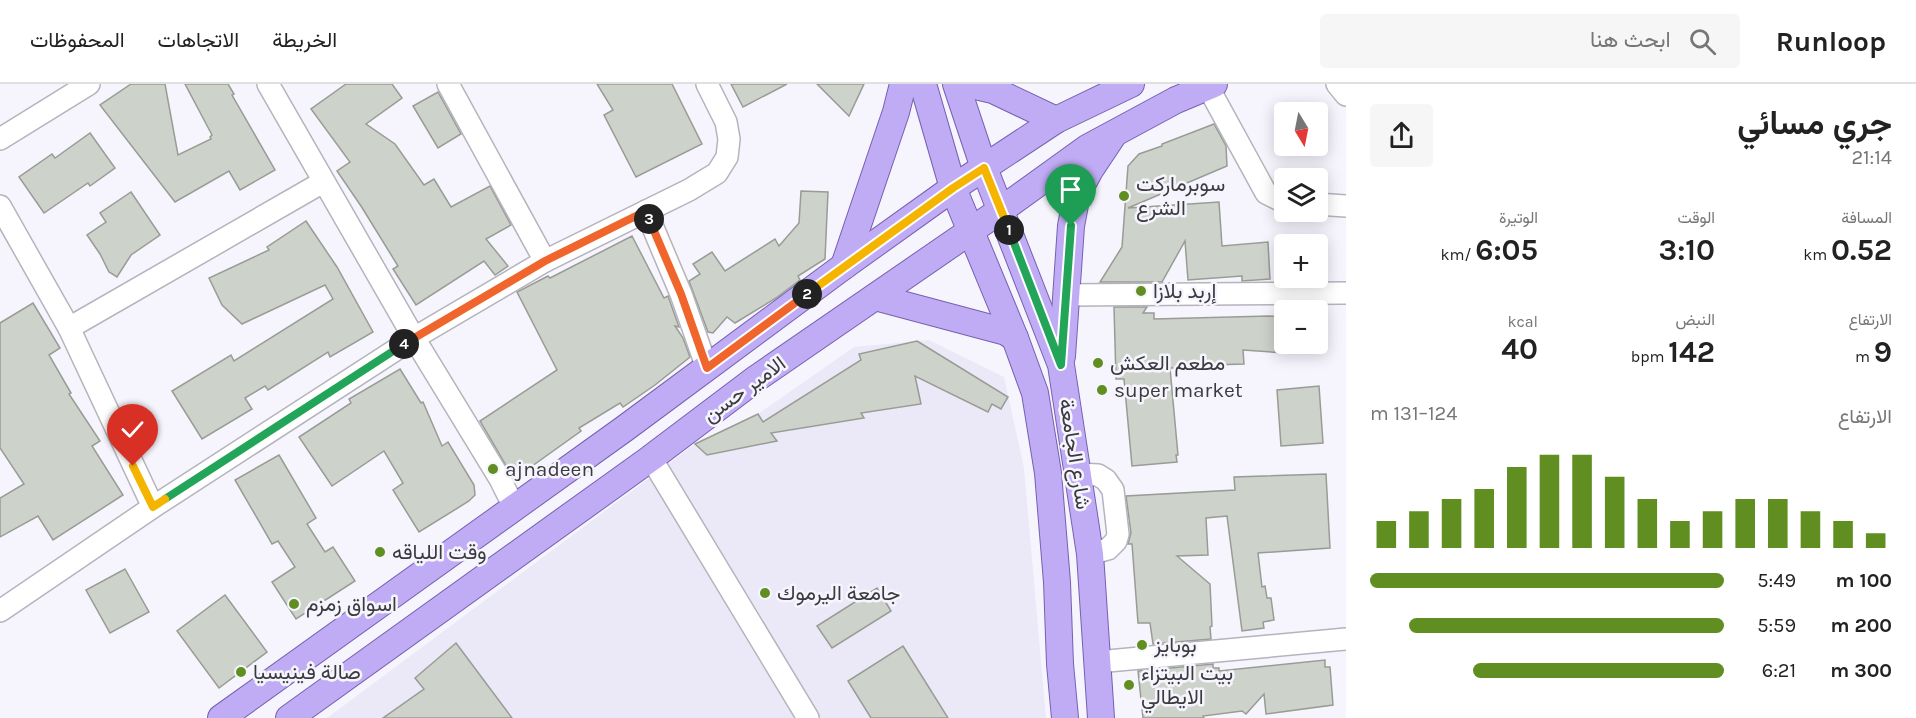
<!DOCTYPE html>
<html lang="ar">
<head>
<meta charset="utf-8">
<style>
  :root { --surface:#fff; --page:#f6f6f6; --text:#222; --muted:#767676; --line:#e0e0e0; --accent:#608e20 }
  body { margin:0; font-family:Karla,Vazirmatn,sans-serif; background:var(--page); color:var(--text); direction:rtl; height:100vh; display:flex; flex-direction:column; font-size:22px; white-space:nowrap }
  * { box-sizing:border-box; margin:0 }
  p { font-size:20px; color:var(--muted) }
  .icon { flex:none; width:33px; height:33px; fill:none; stroke:currentColor; stroke-width:2; stroke-linecap:round; stroke-linejoin:round }
  .map { position:relative; flex:1; overflow:hidden; direction:ltr }
  .details { display:flex; flex-direction:column; background:var(--surface); width:570px }
  .details>* { flex:none }
  .needle { width:39px; rotate:170deg }
  .controls { position:absolute; left:1274px; top:18px; display:grid; gap:12px }
  .controls a { display:grid; place-items:center; width:54px; height:54px; border-radius:6px; background:var(--surface); box-shadow:0 3px 15px #0003; font-size:30px }
  .pin { position:absolute; display:grid; place-items:center; width:51px; height:51px; color:#fff; margin:-62px -26px; border-radius:50% 50% 50% 0; rotate:-45deg; box-shadow:0 0 6px #0007 }
  .pin .icon { rotate:45deg }
  .km { position:absolute; width:30px; height:30px; margin:-15px; border-radius:50%; background:#222; color:#fff; font-size:16px; line-height:30px; text-align:center }
  .round { display:grid; place-items:center; flex:none; width:63px; height:63px; border-radius:6px; background:var(--page) }
  .summary { display:flex; align-items:center; justify-content:space-between; height:102px; padding:0 24px }
  h1 { font-size:33px; font-weight:700; line-height:45px }
  .stats { display:grid; grid-template-columns:repeat(3,1fr); gap:9px; height:102px; padding:6px 24px }
  .stats div { display:grid; align-content:center }
  .stats b { font-size:30px; font-weight:700 }
  .stats small { font-size:16px; font-weight:400 }
  .stats p { font-size:16px }
  .chart { height:168px; padding:12px 24px }
  .chart p { display:flex; justify-content:space-between }
  .chart svg { width:100%; height:108px; margin-top:6px; stroke:var(--accent); stroke-width:6 }
  ul { padding:0 24px; list-style:none; font-size:20px }
  li { display:grid; grid-template-columns:96px 72px 1fr; align-items:center; height:45px }
  li i { height:15px; border-radius:8px; background:var(--accent) }
  header { display:flex; align-items:center; gap:36px; box-sizing:border-box; height:84px; padding:0 30px; background:var(--surface); border-bottom:2px solid var(--line) }
  header strong { font-size:28px }
  nav { display:flex; gap:33px; margin-inline-start:auto; font-size:21px }
  .search { width:420px; height:54px; background:var(--page); display:flex; align-items:center; gap:15px; box-sizing:border-box; padding:0 21px; border-radius:6px; color:var(--muted); font-size:22px }
  main { display:flex; flex:1; min-height:0 }
  .map>svg:first-child { display:block }
</style>
</head>
<body>
<header>
<strong>Runloop</strong>
<div class="search"><svg class="icon" aria-label="search" viewBox="0 0 24 24"><circle cx="10" cy="10" r="6"/><path d="M15 15l6 6"/></svg>ابحث هنا</div>
<nav><a>الخريطة</a><a>الاتجاهات</a><a>المحفوظات</a></nav>
</header>
<main>
<section class="details">
<div class="summary"><div><h1>جري مسائي</h1><p>21:14</p></div><a class="round"><svg class="icon" aria-label="share" viewBox="0 0 24 24"><path d="M12 15V3M7 8l5-5 5 5M5 13v7h14v-7"/></svg></a></div>
<div class="stats">
<div><p>المسافة</p><b>0.52<small> km</small></b></div>
<div><p>الوقت</p><b>3:10</b></div>
<div><p>الوتيرة</p><b>6:05<small> /km</small></b></div>
</div>
<div class="stats">
<div><p>الارتفاع</p><b>9<small> m</small></b></div>
<div><p>النبض</p><b>142<small> bpm</small></b></div>
<div><p>kcal</p><b>40</b></div>
</div>
<div class="chart"><p><span>الارتفاع</span>124–131 m</p>
<svg viewBox="0 0 160 44" preserveAspectRatio="none"><path d="M5 44V33M15 44V29M25 44V24M35 44V20M45 44V11M55 44V6M65 44V6M75 44V15M85 44V24M95 44V33M105 44V29M115 44V24M125 44V24M135 44V29M145 44V33M155 44V38"/></svg>
</div>
<ul>
<li><b>100 m</b>5:49<i style="width:100%"></i></li>
<li><b>200 m</b>5:59<i style="width:89%"></i></li>
<li><b>300 m</b>6:21<i style="width:71%"></i></li>
</ul>
</section>
<div class="map">
<svg width="1346" height="634" viewBox="0 0 1346 634">
  <rect width="100%" height="100%" fill="#f6f5fe"/>
  <!-- built -->
  <polygon fill="#ebe8f8" points="929,256 1004,293 1024,384 1046,634 327,634 695,360 758,330 854,263"/>
  <!-- building -->
  <g fill="#cdd2ca" stroke="#989c94" stroke-width="1.5">
    <polygon points="131,0 165,0 178,71 211,55 210,53 212,51 185,0 228,0 234,10 232,11 275,86 240,106 229,87 175,118 100,21"/>
    <polygon points="346,0 392,0 402,14 366,40 395,60 424,101 434,95 451,123 490,102 511,141 486,155 508,182 495,191 484,177 416,221 393,185 398,182 361,122 337,87 350,78 311,25"/>
    <polygon points="597,0 672,0 702,60 636,93 604,31 613,26"/>
    <polygon points="731,0 787,0 743,23"/>
    <polygon points="817,0 864,0 849,32"/>
    <polygon points="438,8 461,50 438,64 413,22"/>
    <polygon points="1214,40 1226,62 1227,82 1128,124 1219,118 1222,162 1268,158 1270,195 1242,197 1242,192 1188,196 1185,157 1162,198 1100,198 1122,163 1128,82 1139,70 1162,62 1162,60"/>
    <polygon points="90,49 115,84 90,102 88,99 44,129 19,93 52,70 55,74"/>
    <polygon points="801,107 828,108 825,175 798,192 800,196 776,214 735,239 727,233 713,249 708,248 689,197 700,190 693,180 712,168 725,187 775,155 779,162 799,139"/>
    <polygon points="131,108 160,151 131,171 117,193 109,188 100,170 87,151 106,138 100,129"/>
    <polygon points="306,137 337,183 373,248 330,273 328,268 268,306 265,302 245,314 252,325 202,355 172,307 231,271 234,277 333,215 325,201 242,240 222,221 209,194 269,166 267,163"/>
    <polygon points="632,152 664,214 668,212 679,243 675,242 683,254 690,273 655,301 623,323 620,319 579,344 581,347 514,395 480,337 557,286 517,208 548,192 550,194"/>
    <polygon points="33,219 60,264 49,271 71,309 69,310 100,357 92,362 123,411 53,456 38,432 0,453 0,414 24,400 0,364 0,239"/>
    <polygon points="1114,223 1147,223 1143,229 1154,229 1154,235 1269,232 1284,233 1284,269 1243,266 1244,280 1177,282 1177,284 1170,284 1178,371 1176,371 1177,378 1132,382 1124,295 1116,295"/>
    <polygon points="917,257 1008,313 1001,325 992,320 988,328 915,292 921,320 861,329 864,334 771,349 777,357 707,371 695,360 758,330 763,338 861,276 859,270"/>
    <polygon points="400,285 421,319 423,318 442,362 448,358 474,401 475,411 469,417 419,448 393,406 403,399 384,367 332,402 299,353 351,319 349,315"/>
    <polygon points="1319,302 1323,359 1281,362 1277,306"/>
    <polygon points="279,371 316,434 307,440 325,468 333,463 355,497 296,535 272,498 295,483 278,457 272,460 235,396"/>
    <polygon points="1326,390 1330,464 1258,469 1262,503 1265,502 1267,514 1271,514 1274,536 1263,538 1264,544 1242,547 1227,432 1206,434 1208,471 1177,472 1210,500 1212,542 1210,543 1211,555 1153,560 1150,539 1138,539 1132,460 1128,460 1131,449 1126,412 1235,406 1234,393"/>
    <polygon points="125,485 149,528 110,549 86,506"/>
    <polygon points="877,504 891,527 832,564 817,542"/>
    <polygon points="225,511 267,568 219,604 177,547"/>
    <polygon points="456,559 512,634 383,634 424,605 415,594"/>
    <polygon points="903,562 948,634 871,634 848,597"/>
    <polygon points="1325,576 1325,583 1330,583 1333,621 1266,630 1264,610 1246,630 1242,627 1203,632 1204,634 1143,634 1138,587 1213,580 1213,584 1219,584 1219,587"/>
  </g>
  <g fill="none" stroke-linecap="round" stroke-linejoin="round">
    <defs>
      <g id="minor">
        <polyline points="268,0 414,254 500,395 514,423"/>
        <polyline points="448,0 545,177"/>
        <polyline points="1337,0 1346,11"/>
        <polyline points="1208,3 1266,109 1284,118"/>
        <polyline points="0,55 89,0"/>
        <polyline points="1317,120 1346,122"/>
        <polyline points="0,122 69,244 323,98"/>
        <polyline points="646,127 681,210 707,284"/>
        <polyline points="1066,211 1346,209"/>
        <polyline points="69,244 153,423"/>
        <polyline points="651,374 808,634"/>
        <polyline points="1079,390 1098,391 1106,396 1113,406 1118,450 1116,457 1108,465 1090,470"/>
        <polyline points="0,527 153,423 414,254 545,177 689,106 717,89 727,73 729,55 726,38 707,0"/>
        <polyline points="1097,578 1346,555"/>
      </g>
      <g id="major">
        <polyline points="923,0 953,104 1015,254 1035,309 1048,389 1057,498 1060,580 1065,634"/>
        <polyline points="956,0 984,84 1061,281 1090,470 1101,634"/>
        <polyline points="967,0 993,6 1056,36"/>
        <polyline points="844,182 896,28 903,0"/>
        <polyline points="875,213 1006,248 1015,254"/>
        <polyline points="1062,272 1071,142 1077,110 1090,86 1112,53"/>
        <polyline points="221,634 624,345 844,182 953,104 1056,36 1131,0"/>
        <polyline points="289,634 651,374 757,294 1001,126 1087,64 1176,16 1214,0"/>
      </g>
    </defs>
    <!-- minor casing -->
    <use href="#minor" stroke="#b5b3bc" stroke-width="24"/>
    <!-- major casing -->
    <use href="#major" stroke="#7660b0" stroke-width="28"/>
    <!-- minor -->
    <use href="#minor" stroke="#fff" stroke-width="21"/>
    <!-- major -->
    <use href="#major" stroke="#c0acf5" stroke-width="26"/>
  </g>
  <g fill="none" stroke-linecap="round" stroke-linejoin="round">
    <defs>
      <polyline id="split-1" points="1009,146 1061,281 1071,142"/>
      <polyline id="split-2" points="807,210 953,104 984,84 1009,146"/>
      <polyline id="split-3" points="649,135 681,210 707,284 807,210"/>
      <polyline id="split-4" points="404,260 545,177 646,127 649,135"/>
      <polyline id="split-5" points="165,415 404,260"/>
      <polyline id="split-6" points="133,382 153,423 165,415"/>
    </defs>
    <!-- split-1 casing -->
    <use href="#split-1" stroke="#fff" stroke-width="12"/>
    <!-- split-2 casing -->
    <use href="#split-2" stroke="#fff" stroke-width="12"/>
    <!-- split-3 casing -->
    <use href="#split-3" stroke="#fff" stroke-width="12"/>
    <!-- split-4 casing -->
    <use href="#split-4" stroke="#fff" stroke-width="12"/>
    <!-- split-5 casing -->
    <use href="#split-5" stroke="#fff" stroke-width="12"/>
    <!-- split-6 casing -->
    <use href="#split-6" stroke="#fff" stroke-width="12"/>
    <!-- split-1 -->
    <use href="#split-1" stroke="#22a559" stroke-width="8"/>
    <!-- split-2 -->
    <use href="#split-2" stroke="#f5b400" stroke-width="8"/>
    <!-- split-3 -->
    <use href="#split-3" stroke="#f0652b" stroke-width="8"/>
    <!-- split-4 -->
    <use href="#split-4" stroke="#f0652b" stroke-width="8"/>
    <!-- split-5 -->
    <use href="#split-5" stroke="#22a559" stroke-width="8"/>
    <!-- split-6 -->
    <use href="#split-6" stroke="#f5b400" stroke-width="8"/>
  </g>
  <!-- markers -->
  <g fill="#608e20" stroke="#f6f5fe" stroke-width="2">
    <circle cx="1124" cy="112" r="6"/>
    <circle cx="1141" cy="207" r="6"/>
    <circle cx="1098" cy="279" r="6"/>
    <circle cx="1102" cy="306" r="6"/>
    <circle cx="493" cy="385" r="6"/>
    <circle cx="380" cy="468" r="6"/>
    <circle cx="765" cy="509" r="6"/>
    <circle cx="294" cy="520" r="6"/>
    <circle cx="1142" cy="561" r="6"/>
    <circle cx="241" cy="588" r="6"/>
    <circle cx="1129" cy="601" r="6"/>
  </g>
  <g text-anchor="middle" dominant-baseline="central" stroke-width="5" stroke-linejoin="round" paint-order="stroke">
    <!-- poi labels -->
    <g font-size="21" fill="#3b3a3e" stroke="#f6f5fe" text-anchor="start">
      <text x="1136" y="100">سوبرماركت<tspan x="1136" dy="24">الشرع</tspan></text>
      <text x="1153" y="207">إربد بلازا</text>
      <text x="1110" y="279">مطعم العكش</text>
      <text x="1114" y="306">super market</text>
      <text x="505" y="385">ajnadeen</text>
      <text x="392" y="468">وقت اللياقه</text>
      <text x="777" y="509">جامعة اليرموك</text>
      <text x="306" y="520">اسواق زمزم</text>
      <text x="1154" y="561">بوبايز</text>
      <text x="253" y="588">صالة فينيسيا</text>
      <text x="1141" y="589">بيت البيتزاء<tspan x="1141" dy="24">الايطالي</tspan></text>
    </g>
    <!-- street labels -->
    <g font-size="21" fill="#3b3a3e" stroke="#f6f5fe">
      <text transform="translate(744 305) rotate(-36)">الامير حسن</text>
      <text transform="translate(1075 370) rotate(81)">شارع الجامعة</text>
    </g>
  </g>
</svg>
<div class="controls">
<a><svg class="needle" viewBox="-14 -14 28 28"><path d="M0-13l5 13h-10z" fill="#e53935"/><path d="M0 13l5-13h-10z" fill="#767676"/></svg></a>
<a><svg class="icon" aria-label="layers" viewBox="0 0 24 24"><path d="M12 4l9 5-9 5-9-5zM3 14l9 5 9-5"/></svg></a>
<a>+</a>
<a>−</a>
</div>
<div class="pin" style="left:1071px;top:142px;background:#1e9e55"><svg class="icon" aria-label="arrive" viewBox="0 0 24 24"><path d="M6 21V4h12l-3 4 3 4H6"/></svg></div>
<div class="pin" style="left:133px;top:382px;background:#d93025"><svg class="icon" aria-label="check" viewBox="0 0 24 24"><path d="M5 12l5 5 9-10"/></svg></div>
<b class="km" style="left:1009px;top:146px">1</b>
<b class="km" style="left:807px;top:210px">2</b>
<b class="km" style="left:649px;top:135px">3</b>
<b class="km" style="left:404px;top:260px">4</b>
</div>
</main>
</body>
</html>
